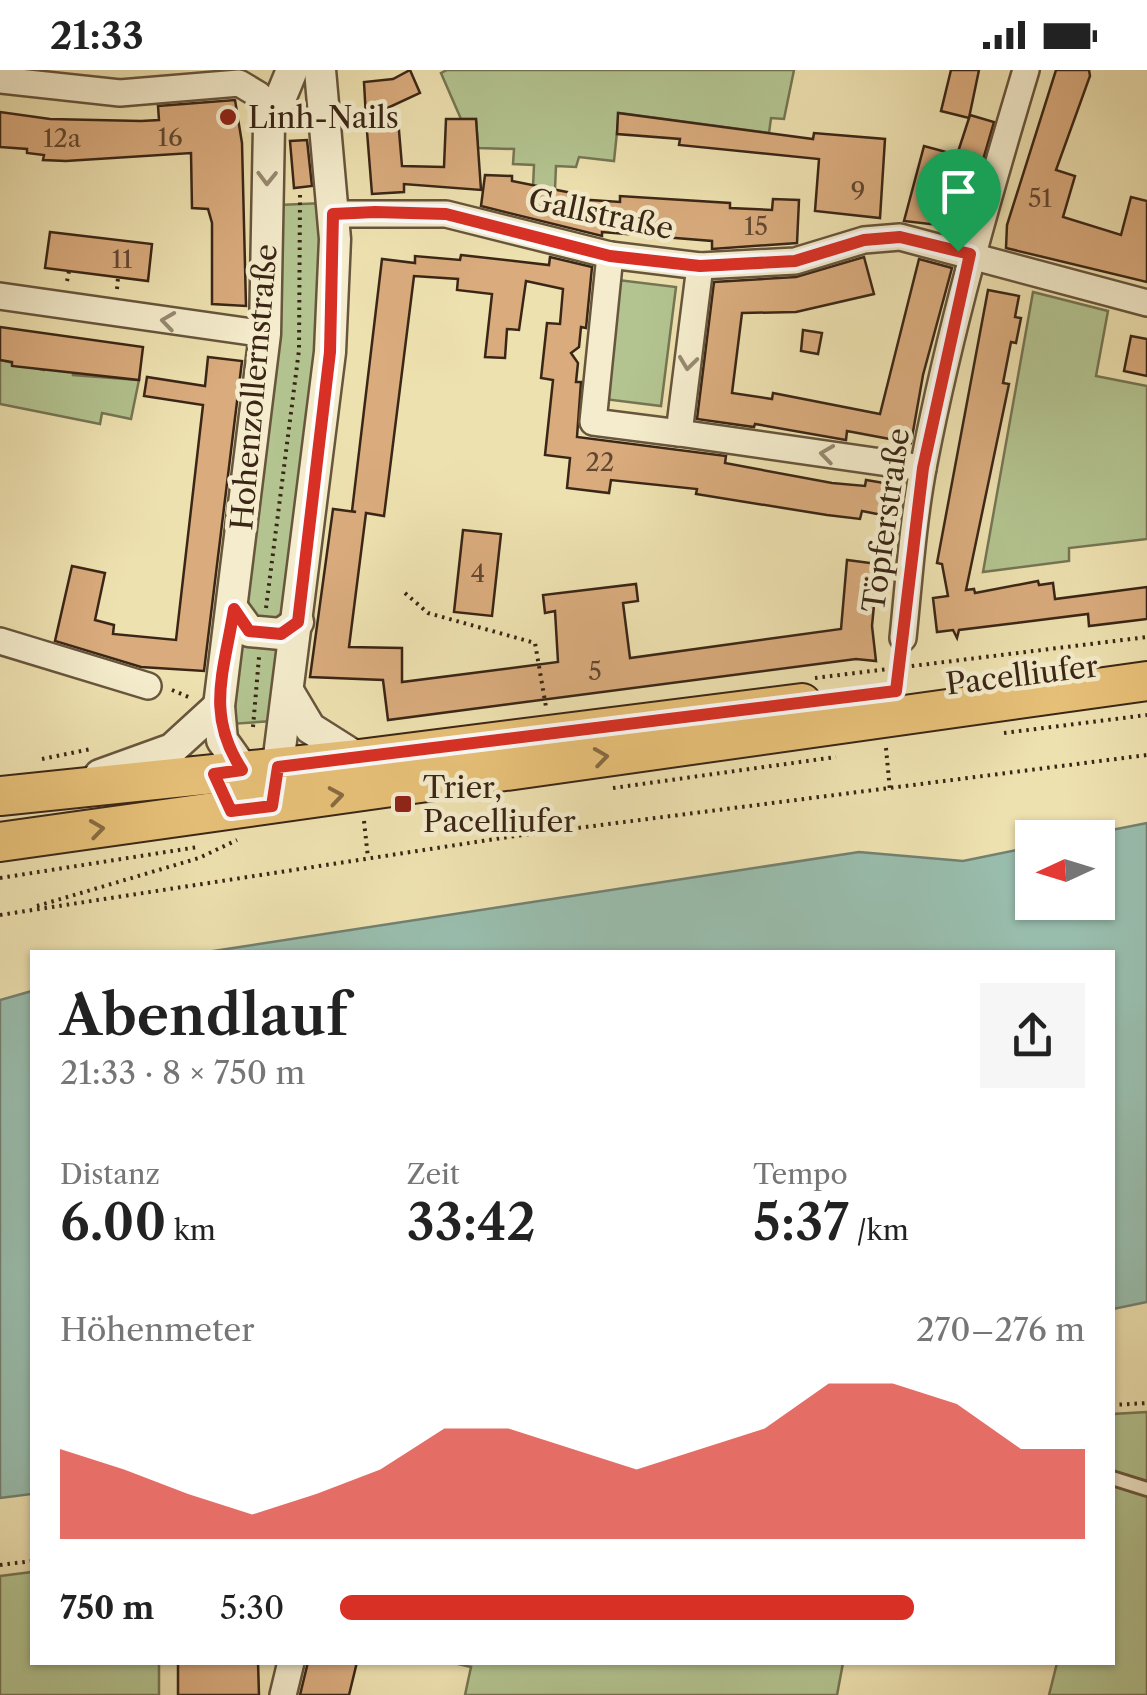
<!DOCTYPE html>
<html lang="de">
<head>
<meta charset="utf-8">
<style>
  :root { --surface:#fff; --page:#f6f6f6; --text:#222; --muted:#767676; --accent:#d93025 }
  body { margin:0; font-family:"Libre Caslon Text",serif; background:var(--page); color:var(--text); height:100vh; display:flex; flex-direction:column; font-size:38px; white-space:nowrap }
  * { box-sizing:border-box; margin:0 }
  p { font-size:32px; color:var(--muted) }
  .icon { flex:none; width:55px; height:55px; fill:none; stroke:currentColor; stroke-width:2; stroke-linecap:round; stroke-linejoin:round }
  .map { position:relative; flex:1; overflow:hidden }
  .drawer { position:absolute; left:30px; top:880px; width:1085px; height:715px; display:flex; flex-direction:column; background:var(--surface); border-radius:0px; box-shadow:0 2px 8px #0004 }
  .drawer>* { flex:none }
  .needle { width:65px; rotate:266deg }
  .controls { position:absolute; left:1015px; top:750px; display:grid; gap:20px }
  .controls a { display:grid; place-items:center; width:100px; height:100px; border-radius:0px; background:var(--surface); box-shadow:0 2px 8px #0004; font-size:50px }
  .pin { position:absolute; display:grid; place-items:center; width:85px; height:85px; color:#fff; margin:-102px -42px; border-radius:50% 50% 50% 0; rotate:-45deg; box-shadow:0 0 10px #0007 }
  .pin .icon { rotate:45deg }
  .round { display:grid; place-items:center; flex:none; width:105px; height:105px; border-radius:0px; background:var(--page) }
  .overview { display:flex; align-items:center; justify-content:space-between; height:170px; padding:0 30px }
  h1 { font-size:55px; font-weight:600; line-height:75px }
  .metrics { display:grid; grid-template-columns:repeat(3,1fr); gap:15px; height:170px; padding:10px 30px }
  .metrics div { display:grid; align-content:center }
  .metrics b { font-size:50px; font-weight:600 }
  .metrics small { font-size:28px; font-weight:400 }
  .metrics p { font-size:28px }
  .chart { height:280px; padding:20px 30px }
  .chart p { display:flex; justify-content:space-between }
  .chart svg { width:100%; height:180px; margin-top:10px; fill:var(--accent); opacity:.7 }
  ul { padding:0 30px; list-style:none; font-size:32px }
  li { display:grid; grid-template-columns:160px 120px 1fr; align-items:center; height:75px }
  li i { height:25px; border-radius:12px; background:var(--accent) }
  .status { display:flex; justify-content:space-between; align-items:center; height:70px; padding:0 50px; background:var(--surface); direction:ltr }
  .status svg { height:28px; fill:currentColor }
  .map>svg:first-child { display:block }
</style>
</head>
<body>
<div class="status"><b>21:33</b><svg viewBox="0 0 49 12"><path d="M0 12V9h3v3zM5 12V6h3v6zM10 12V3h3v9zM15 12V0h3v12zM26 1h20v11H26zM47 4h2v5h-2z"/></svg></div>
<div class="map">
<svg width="1147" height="1625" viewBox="0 0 1147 1625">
  <rect width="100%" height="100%" fill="#eee1b0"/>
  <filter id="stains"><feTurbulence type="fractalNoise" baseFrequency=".002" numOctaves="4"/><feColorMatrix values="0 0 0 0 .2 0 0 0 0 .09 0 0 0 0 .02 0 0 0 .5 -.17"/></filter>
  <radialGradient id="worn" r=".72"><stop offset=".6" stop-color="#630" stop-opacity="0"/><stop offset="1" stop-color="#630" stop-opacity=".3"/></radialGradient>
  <!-- green -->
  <g fill="#b3c490" stroke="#767553" stroke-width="2.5">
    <polygon points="447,0 794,0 784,49 771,48 769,63 619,43 614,91 579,87 576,97 556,96 555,119 533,117 534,95 513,94 514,79 478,78 476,49 461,49 441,3"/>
    <polygon points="324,133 321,270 290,537 271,551 255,549 245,528 279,135"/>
    <polygon points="618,210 676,217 661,336 604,329"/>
    <polygon points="1033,222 1108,241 1096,306 1147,316 1147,469 1069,478 1069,491 983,502"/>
    <polygon points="0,290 44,300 46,296 73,300 73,305 139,310 131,349 102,343 100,354 0,334"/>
    <polygon points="239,562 260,578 284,575 273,651 231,654"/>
    <polygon points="1147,1342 1147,1625 1049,1625 1057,1593 1112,1592 1113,1344"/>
    <polygon points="32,1502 32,1592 159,1593 159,1625 0,1625 0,1506"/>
    <polygon points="454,1593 843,1593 837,1625 465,1625 471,1597"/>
  </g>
  <!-- water -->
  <g fill="#99bdad" stroke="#738171" stroke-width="2.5">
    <polygon points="1147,753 1147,1232 1113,1239 1112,882 207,882 859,782 963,791 1032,777 1032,832 1098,832 1098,768 1076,767"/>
    <polygon points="32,921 32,1424 0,1428 0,930"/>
  </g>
  <!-- building -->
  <g fill="#d9ab7d" stroke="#3a2616" stroke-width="2.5">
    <polygon points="410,0 420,23 366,48 364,12 393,9"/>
    <polygon points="951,0 979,0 969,48 941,41"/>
    <polygon points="1056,0 1089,0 1090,6 1056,100 1075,106 1063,147 1121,165 1131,127 1147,131 1147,212 1006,178 1007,155"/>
    <polygon points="235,30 242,73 246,236 212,234 212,153 208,139 192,138 191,83 66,91 43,90 44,85 27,83 27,79 0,77 0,42 50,49 141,51 159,50 158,36"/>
    <polygon points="618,43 813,69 814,63 885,69 880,148 815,141 819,89 679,75 680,69 617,64"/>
    <polygon points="970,45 994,52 963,158 904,151 924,76 957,85"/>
    <polygon points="366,49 398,49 402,96 444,97 446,49 476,49 481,120 404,114 404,122 372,124"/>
    <polygon points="307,70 312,116 294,118 290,71"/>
    <polygon points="485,105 512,106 512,111 577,124 576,129 620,132 620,126 730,133 730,138 772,140 773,129 799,130 797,173 712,179 712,171 602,162 602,166 481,136"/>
    <polygon points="50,162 152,174 148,211 45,198"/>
    <polygon points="461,185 549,195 550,187 592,197 586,258 581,257 579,277 571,283 578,293 576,312 581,312 577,367 726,386 725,393 832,413 865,416 866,410 902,416 897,448 862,441 860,449 827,445 696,424 697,419 611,410 609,423 567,418 570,388 545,385 553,310 541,308 547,253 560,254 563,219 526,211 519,260 507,259 505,288 485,287 492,224 457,220 458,209 414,206 384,446 366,443 349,577 402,578 402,612 558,592 555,541 545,543 543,525 636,514 638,531 623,533 630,588 841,559 847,490 878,494 872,556 876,591 856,589 388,650 383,610 310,607 333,439 356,442 352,441 382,189 415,193 415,186 460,190"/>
    <polygon points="864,187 874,224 796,242 742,243 732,323 772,329 773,323 880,344 919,189 952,198 923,305 911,373 847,361 846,370 755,354 754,357 697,349 714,212 796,207"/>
    <polygon points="988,220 1019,226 1015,247 1021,248 1016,273 1011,272 1003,313 1009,314 966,520 974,519 975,523 1038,511 1039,515 1053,513 1055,529 1147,517 1147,549 1089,556 1088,544 959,560 957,568 953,560 937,562 933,528 948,526 942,494 937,493"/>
    <polygon points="0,257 143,277 139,310 12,296 12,292 0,290"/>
    <polygon points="803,260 822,263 818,284 801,281"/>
    <polygon points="1131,266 1147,269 1147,306 1124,301"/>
    <polygon points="208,287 242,291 204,601 141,597 55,571 72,496 105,503 95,550 114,555 113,564 176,570 203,335 144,326 147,307 205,316"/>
    <polygon points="463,460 501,464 492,546 454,542"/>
    <polygon points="178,1592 258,1592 259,1625 178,1625"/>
    <polygon points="308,1592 357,1592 349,1625 300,1625"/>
  </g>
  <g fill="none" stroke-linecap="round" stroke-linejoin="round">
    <defs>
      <polyline id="service" points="1112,1408 1147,1419"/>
      <g id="minor">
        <polyline points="0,10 120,23 239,13 259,25 269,56"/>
        <polyline points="333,144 446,144 610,185 700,196 795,191 864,170 900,167 1147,233"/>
        <polyline points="610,185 593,352 679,363 700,196"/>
        <polyline points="0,226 265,264"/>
        <polyline points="679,363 923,398"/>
        <path d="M903 568C909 510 913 450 924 393 950 259 987 130 1026 0"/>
        <polyline points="0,571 148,616"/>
        <polyline points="283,1625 291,1592"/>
      </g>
      <g id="tertiary">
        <polyline points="233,539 249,561 281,564 298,552"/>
        <polyline points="288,621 310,658 359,689"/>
        <polyline points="100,705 172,679 219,636"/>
        <polyline points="254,715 222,670 219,636 265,264 269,56 292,0"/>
        <polyline points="275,718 330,282 335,169 320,0"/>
      </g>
      <g id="primary">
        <polyline points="0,726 359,689 802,633"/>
        <polyline points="0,772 1147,611"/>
      </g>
    </defs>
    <!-- service casing -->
    <use href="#service" stroke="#67553c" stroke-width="18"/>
    <!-- minor casing -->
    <use href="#minor" stroke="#67553c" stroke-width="30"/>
    <!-- tertiary casing -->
    <use href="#tertiary" stroke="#67553c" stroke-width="35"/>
    <!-- primary casing -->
    <use href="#primary" stroke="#3a2616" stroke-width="42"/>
    <!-- path -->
    <g stroke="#3a2616" stroke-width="4" stroke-dasharray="2.5 5" stroke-linecap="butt">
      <polyline points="67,211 69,201"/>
      <polyline points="117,219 118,208"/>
      <polyline points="405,523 428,543 535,573 546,637"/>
      <polyline points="266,538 299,280 300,125"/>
      <polyline points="815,608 1147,567"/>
      <polyline points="897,616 899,596"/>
      <polyline points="172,620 191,628"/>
      <polyline points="253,657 259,587"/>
      <polyline points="1004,663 1147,645"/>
      <polyline points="886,678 890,721"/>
      <polyline points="42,689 91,679"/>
      <polyline points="613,718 836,687"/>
      <polyline points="364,751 368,788"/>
      <polyline points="0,808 198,777"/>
      <polyline points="37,836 199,788 237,770"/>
      <polyline points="0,845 515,766 1147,685"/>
      <polyline points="1112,1335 1147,1333"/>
      <polyline points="0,1495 32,1491"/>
    </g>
    <!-- service -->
    <use href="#service" stroke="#f4eccc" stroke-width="12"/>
    <!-- minor -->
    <use href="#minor" stroke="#f4eccc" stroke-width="25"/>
    <!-- tertiary -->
    <use href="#tertiary" stroke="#f4eccc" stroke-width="30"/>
    <!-- primary -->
    <use href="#primary" stroke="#e7c078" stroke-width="38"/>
  </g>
  <!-- one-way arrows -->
  <defs><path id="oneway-chevron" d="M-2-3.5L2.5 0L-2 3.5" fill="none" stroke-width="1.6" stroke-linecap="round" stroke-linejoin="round" transform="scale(2.5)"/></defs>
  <g stroke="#978971">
    <use href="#oneway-chevron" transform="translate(267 108) rotate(91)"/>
    <use href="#oneway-chevron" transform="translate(168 251) rotate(-172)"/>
    <use href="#oneway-chevron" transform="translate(688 293) rotate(97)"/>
    <use href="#oneway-chevron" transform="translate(827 384) rotate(-172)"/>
  </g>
  <g stroke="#886b42">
    <use href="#oneway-chevron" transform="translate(601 687) rotate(-8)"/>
    <use href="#oneway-chevron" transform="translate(336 726) rotate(-9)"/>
    <use href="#oneway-chevron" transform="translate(97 759) rotate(-8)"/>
  </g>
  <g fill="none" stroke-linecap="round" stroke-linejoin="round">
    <defs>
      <path id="route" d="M375 142 446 144 610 186 700 196 795 191 864 170 900 167 970 184 923 398 896 621 278 697 272 736 231 741 214 704 242 700C205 644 224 602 234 539L249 561 281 564 298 552 330 282 333 144Z"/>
    </defs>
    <!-- route casing -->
    <use href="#route" stroke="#fff" stroke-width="20"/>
    <!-- route -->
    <use href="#route" stroke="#d93025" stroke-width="12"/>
  </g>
  <!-- markers -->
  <g fill="#8f2418" stroke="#f4eccc" stroke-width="4">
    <circle cx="228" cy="47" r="10"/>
    <rect x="393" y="724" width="20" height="20" rx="5"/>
  </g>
  <g text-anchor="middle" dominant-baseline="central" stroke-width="9" stroke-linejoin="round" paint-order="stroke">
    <!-- number labels -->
    <g font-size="25" fill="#624730">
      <text x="170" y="67">16</text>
      <text x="62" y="68">12a</text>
      <text x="858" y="121">9</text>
      <text x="1040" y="128">51</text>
      <text x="756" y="156">15</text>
      <text x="122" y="189">11</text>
      <text x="600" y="392">22</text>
      <text x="478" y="503">4</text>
      <text x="595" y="601">5</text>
    </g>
    <!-- poi labels -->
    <g font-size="30" fill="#3a2616" stroke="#f4eccc" text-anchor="start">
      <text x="248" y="47">Linh-Nails</text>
      <text x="423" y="717">Trier,<tspan x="423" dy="34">Pacelliufer</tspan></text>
    </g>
    <!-- street labels -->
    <g font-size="30" fill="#3a2616" stroke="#f4eccc">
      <text transform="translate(601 144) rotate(12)">Gallstraße</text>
      <text transform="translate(254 317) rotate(-85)">Hohenzollernstraße</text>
      <text transform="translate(886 450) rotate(-82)">Töpferstraße</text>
      <text transform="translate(1022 605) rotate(-7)">Pacelliufer</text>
    </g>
  </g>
  <rect width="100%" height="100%" filter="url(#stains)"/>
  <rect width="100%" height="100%" fill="url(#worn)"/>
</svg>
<div class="controls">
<a><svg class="needle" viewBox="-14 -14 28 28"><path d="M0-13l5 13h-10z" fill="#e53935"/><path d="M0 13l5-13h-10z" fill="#767676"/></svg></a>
</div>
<div class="pin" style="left:958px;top:181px;background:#1e9e55"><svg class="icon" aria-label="arrive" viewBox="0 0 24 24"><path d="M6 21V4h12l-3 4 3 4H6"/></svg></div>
<section class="drawer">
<div class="overview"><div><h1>Abendlauf</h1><p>21:33 · 8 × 750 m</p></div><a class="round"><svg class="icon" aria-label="share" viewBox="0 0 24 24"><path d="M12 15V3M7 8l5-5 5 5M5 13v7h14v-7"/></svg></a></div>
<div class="metrics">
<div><p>Distanz</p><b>6.00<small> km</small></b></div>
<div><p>Zeit</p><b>33:42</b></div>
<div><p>Tempo</p><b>5:37<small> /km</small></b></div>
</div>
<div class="chart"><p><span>Höhenmeter</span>270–276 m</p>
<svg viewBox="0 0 160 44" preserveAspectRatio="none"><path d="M0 44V22L10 27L20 33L30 38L40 33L50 27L60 17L70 17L80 22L90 27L100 22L110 17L120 6L130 6L140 11L150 22L160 22V44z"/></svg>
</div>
<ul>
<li><b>750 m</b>5:30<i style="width:77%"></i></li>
</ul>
</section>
</div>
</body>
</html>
